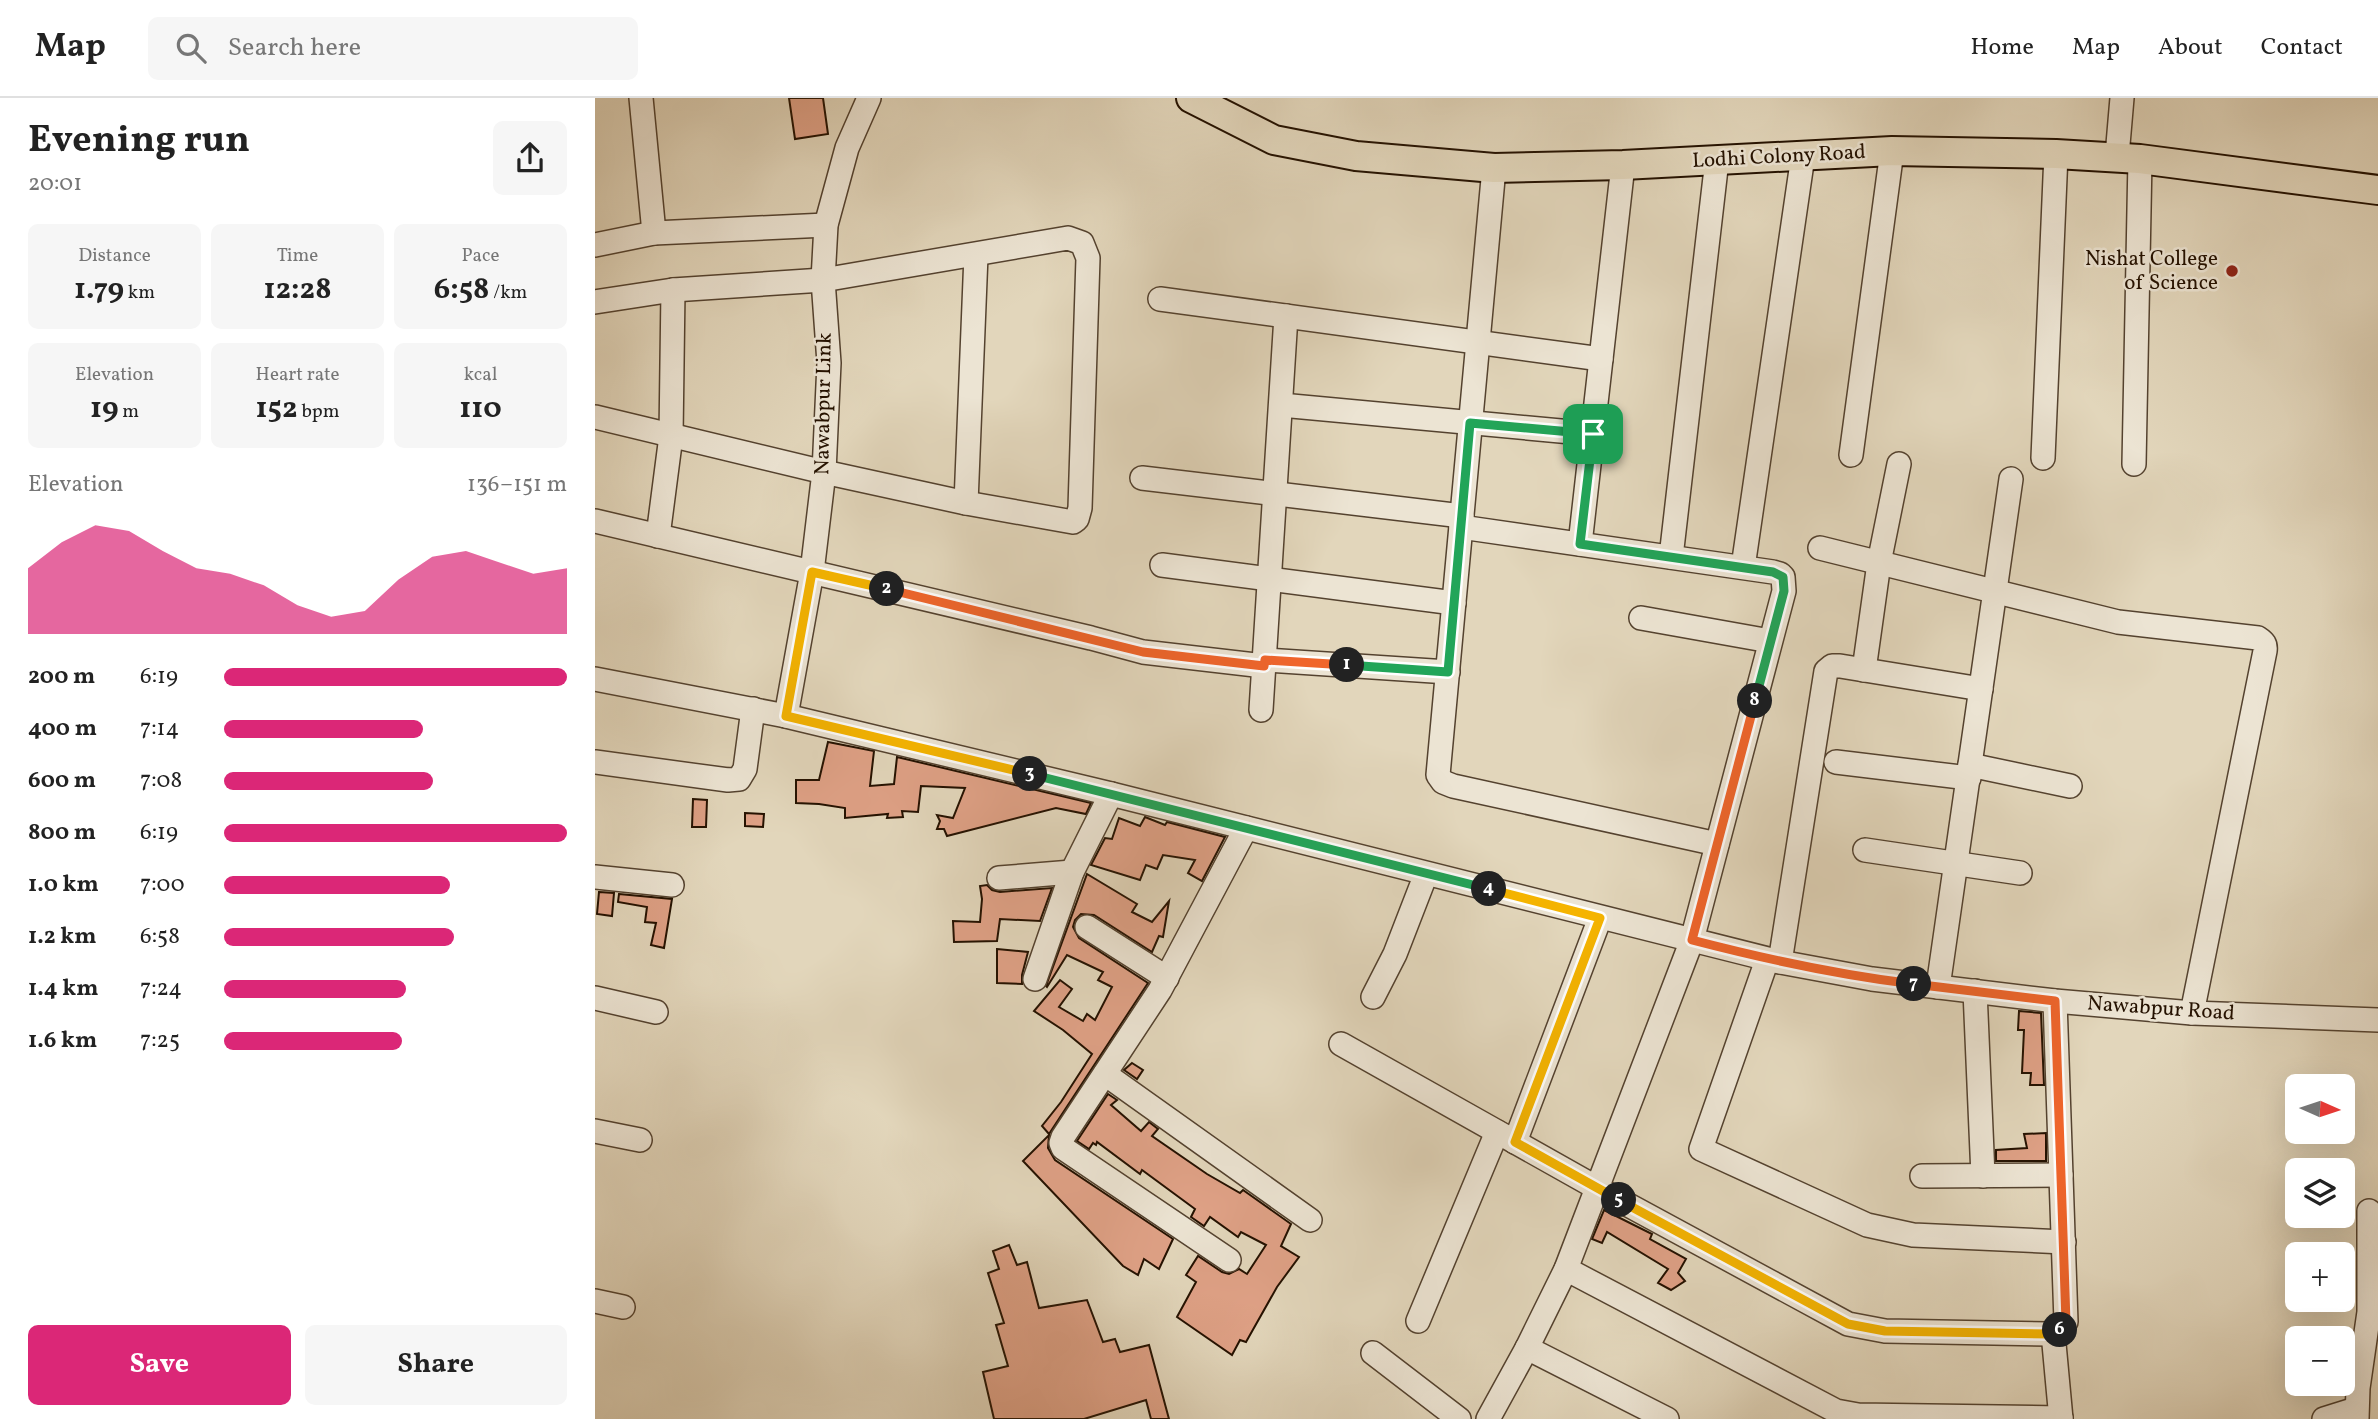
<!DOCTYPE html>
<html lang="en">
<head>
<meta charset="utf-8">
<style>
  :root { --surface:#fff; --page:#f6f6f6; --text:#222; --muted:#767676; --line:#e0e0e0; --accent:#db2777 }
  body { margin:0; font-family:Vollkorn,serif; background:var(--page); color:var(--text); height:100vh; display:flex; flex-direction:column; font-size:26px; white-space:nowrap }
  * { box-sizing:border-box; margin:0 }
  p { font-size:23px; color:var(--muted) }
  .icon { flex:none; width:38px; height:38px; fill:none; stroke:currentColor; stroke-width:2; stroke-linecap:round; stroke-linejoin:round }
  .map { position:relative; flex:1; overflow:hidden }
  .sheet { display:flex; flex-direction:column; background:var(--surface); width:595px }
  .sheet>* { flex:none }
  .needle { width:46px; rotate:93deg }
  .fabs { position:absolute; left:1690px; top:976px; display:grid; gap:14px }
  .fabs a { display:grid; place-items:center; width:70px; height:70px; border-radius:10px; background:var(--surface); box-shadow:0 7px 28px #0002; font-size:35px }
  .pin { position:absolute; display:grid; place-items:center; width:60px; height:60px; color:#fff; margin:-30px; border-radius:14px; box-shadow:0 4px 10px #0006 }
  .km { position:absolute; width:35px; height:35px; margin:-18px; border-radius:50%; background:#222; color:#fff; font-size:19px; line-height:35px; text-align:center }
  .round { display:grid; place-items:center; flex:none; width:74px; height:74px; border-radius:10px; background:var(--page) }
  .overview { display:flex; align-items:center; justify-content:space-between; height:119px; padding:0 28px }
  h1 { font-size:38px; font-weight:700; line-height:52px }
  .metrics { display:grid; grid-template-columns:repeat(3,1fr); gap:10px; height:119px; padding:7px 28px }
  .metrics div { display:grid; align-content:center; border-radius:10px; background:var(--page); text-align:center }
  .metrics b { font-size:30px; font-weight:700 }
  .metrics small { font-size:19px; font-weight:400 }
  .metrics p { font-size:19px }
  .chart { height:196px; padding:14px 28px }
  .chart p { display:flex; justify-content:space-between }
  .chart svg { width:100%; height:126px; margin-top:7px; fill:var(--accent); opacity:.7 }
  .button { display:flex; gap:14px; margin-top:auto; padding:14px 28px }
  .button a { flex:1; height:80px; border-radius:10px; background:var(--accent); color:#fff; font-size:28px; font-weight:700; line-height:80px; text-align:center }
  .button a+a { background:var(--page); color:var(--text) }
  ul { padding:0 28px; list-style:none; font-size:23px }
  li { display:grid; grid-template-columns:112px 84px 1fr; align-items:center; height:52px }
  li i { height:18px; border-radius:9px; background:var(--accent) }
  header { display:flex; align-items:center; gap:42px; box-sizing:border-box; height:98px; padding:0 35px; background:var(--surface); border-bottom:2px solid var(--line) }
  header strong { font-size:33px }
  nav { display:flex; gap:38px; margin-inline-start:auto; font-size:24px }
  .search { width:490px; height:63px; background:var(--page); display:flex; align-items:center; gap:18px; box-sizing:border-box; padding:0 24px; border-radius:10px; color:var(--muted); font-size:26px }
  main { display:flex; flex:1; min-height:0 }
  .map>svg:first-child { display:block }
</style>
</head>
<body>
<header>
<strong>Map</strong>
<div class="search"><svg class="icon" aria-label="search" viewBox="0 0 24 24"><circle cx="10" cy="10" r="6"/><path d="M15 15l6 6"/></svg>Search here</div>
<nav><a>Home</a><a>Map</a><a>About</a><a>Contact</a></nav>
</header>
<main>
<section class="sheet">
<div class="overview"><div><h1>Evening run</h1><p>20:01</p></div><a class="round"><svg class="icon" aria-label="share" viewBox="0 0 24 24"><path d="M12 15V3M7 8l5-5 5 5M5 13v7h14v-7"/></svg></a></div>
<div class="metrics">
<div><p>Distance</p><b>1.79<small> km</small></b></div>
<div><p>Time</p><b>12:28</b></div>
<div><p>Pace</p><b>6:58<small> /km</small></b></div>
</div>
<div class="metrics">
<div><p>Elevation</p><b>19<small> m</small></b></div>
<div><p>Heart rate</p><b>152<small> bpm</small></b></div>
<div><p>kcal</p><b>110</b></div>
</div>
<div class="chart"><p><span>Elevation</span>136–151 m</p>
<svg viewBox="0 0 160 44" preserveAspectRatio="none"><path d="M0 44V21L10 12L20 6L30 8L40 15L50 21L60 23L70 27L80 34L90 38L100 36L110 25L120 17L130 15L140 19L150 23L160 21V44z"/></svg>
</div>
<ul>
<li><b>200 m</b>6:19<i style="width:100%"></i></li>
<li><b>400 m</b>7:14<i style="width:58%"></i></li>
<li><b>600 m</b>7:08<i style="width:61%"></i></li>
<li><b>800 m</b>6:19<i style="width:100%"></i></li>
<li><b>1.0 km</b>7:00<i style="width:66%"></i></li>
<li><b>1.2 km</b>6:58<i style="width:67%"></i></li>
<li><b>1.4 km</b>7:24<i style="width:53%"></i></li>
<li><b>1.6 km</b>7:25<i style="width:52%"></i></li>
</ul>
<div class="button"><a>Save</a><a>Share</a></div>
</section>
<div class="map">
<svg width="1783" height="1321" viewBox="0 0 1783 1321">
  <rect width="100%" height="100%" fill="#e2d6bb"/>
  <filter id="stains"><feTurbulence type="fractalNoise" baseFrequency=".00286" numOctaves="4"/><feColorMatrix values="0 0 0 0 .2 0 0 0 0 .09 0 0 0 0 .02 0 0 0 .5 -.17"/></filter>
  <radialGradient id="worn" r=".72"><stop offset=".6" stop-color="#630" stop-opacity="0"/><stop offset="1" stop-color="#630" stop-opacity=".3"/></radialGradient>
  <!-- building -->
  <g fill="#dfa186" stroke="#241100" stroke-width="2">
    <polygon points="194,0 228,0 233,36 200,41"/>
    <polygon points="233,644 279,653 275,688 299,686 302,659 496,705 491,716 461,710 352,738 349,731 342,731 345,723 342,717 358,720 370,690 326,688 323,714 307,713 308,719 292,720 293,716 250,720 250,710 224,706 201,705 201,682 224,682"/>
    <polygon points="98,701 112,702 111,729 97,729"/>
    <polygon points="150,715 169,716 168,729 150,728"/>
    <polygon points="550,719 570,727 572,724 630,739 607,783 593,775 600,762 568,757 562,771 551,767 545,782 496,767 510,740 517,741 524,720 545,728"/>
    <polygon points="492,776 542,806 537,814 557,824 574,803 568,839 564,838 557,854 499,817 486,816 480,822 478,829 484,840 553,885 454,1036 447,1028 466,1004 497,956 468,932 439,913 465,882 477,891 464,909 488,923 492,916 500,922 517,889 503,882 508,874 472,857 452,889 451,888"/>
    <polygon points="392,787 397,792 405,794 457,790 445,823 405,821 402,843 359,844 358,823 385,824 387,801 385,788"/>
    <polygon points="4,794 19,795 17,818 2,816"/>
    <polygon points="24,796 77,801 69,850 56,847 61,825 50,824 52,809 23,804"/>
    <polygon points="402,851 433,854 427,877 427,886 402,885"/>
    <polygon points="1424,913 1446,915 1449,987 1435,987 1436,975 1427,975 1429,932 1423,932"/>
    <polygon points="537,965 548,972 542,981 529,972"/>
    <polygon points="513,996 522,1002 516,1007 546,1033 554,1024 563,1031 557,1038 612,1076 645,1095 648,1092 696,1126 686,1148 704,1159 682,1189 651,1244 645,1242 637,1257 582,1219 601,1184 591,1177 603,1158 627,1174 634,1176 644,1171 652,1176 671,1147 646,1134 643,1139 615,1119 609,1128 596,1119 600,1111 547,1072 545,1076 502,1044 501,1047 498,1045 494,1051 482,1043"/>
    <polygon points="1451,1035 1451,1063 1401,1063 1401,1052 1432,1050 1429,1036"/>
    <polygon points="454,1037 453,1050 460,1062 578,1141 564,1171 549,1161 543,1177 528,1168 428,1063"/>
    <polygon points="1009,1112 1057,1136 1055,1141 1091,1161 1083,1175 1090,1183 1076,1192 1063,1185 1073,1171 1012,1134 1007,1145 997,1141"/>
    <polygon points="414,1147 422,1167 432,1164 444,1210 492,1202 508,1244 520,1241 525,1254 554,1247 574,1321 556,1321 551,1302 489,1321 399,1321 388,1274 413,1268 401,1227 409,1225 393,1175 404,1171 398,1153"/>
  </g>
  <g fill="none" stroke-linecap="round" stroke-linejoin="round">
    <defs>
      <g id="minor">
        <polyline points="46,0 59,135"/>
        <polyline points="1522,58 1527,0"/>
        <polyline points="899,70 843,677 848,684 858,688 1122,746"/>
        <polyline points="0,147 59,135 231,127"/>
        <polyline points="565,201 1006,261"/>
        <polyline points="0,204 78,192 228,182 473,140 487,145 493,160 485,410 482,421 478,424 371,405 229,374 0,319"/>
        <polyline points="686,307 998,336"/>
        <polyline points="1256,357 1297,53"/>
        <polyline points="1448,360 1461,56"/>
        <polyline points="1539,366 1545,61"/>
        <polyline points="547,380 867,418"/>
        <polyline points="371,405 381,157"/>
        <polyline points="0,423 496,540 548,554 669,568"/>
        <polyline points="866,429 1178,474 1185,476 1188,479 1189,493 1097,842 971,1171 932,1250 893,1321"/>
        <polyline points="63,438 76,338 78,192"/>
        <polyline points="985,446 1028,67"/>
        <path d="M1225 450 1523 524 1663 540C1669 544 1671 546 1670 553L1597 915"/>
        <polyline points="1076,459 1122,62"/>
        <polyline points="567,467 859,505"/>
        <polyline points="1148,469 1208,58"/>
        <polyline points="1046,520 1175,543"/>
        <polyline points="670,562 853,574"/>
        <polyline points="1269,572 1284,465 1304,366"/>
        <polyline points="0,581 191,618 516,696 1185,864 1277,881 1460,903 1597,915 1783,922"/>
        <polyline points="666,612 691,218"/>
        <polyline points="191,618 217,474 229,374 234,265 228,182 231,127 252,50 274,0"/>
        <polyline points="0,664 133,682 144,681 150,671 158,611"/>
        <polyline points="1241,664 1374,680"/>
        <polyline points="1375,667 1475,688"/>
        <polyline points="1270,752 1425,775"/>
        <polyline points="0,779 77,787"/>
        <polyline points="404,780 477,774"/>
        <polyline points="492,829 572,880"/>
        <polyline points="1172,862 1106,1051 1272,1127 1318,1137 1469,1144"/>
        <polyline points="1185,864 1231,573 1237,568 1245,568 1386,591"/>
        <polyline points="440,881 477,774 516,696"/>
        <polyline points="1343,889 1416,381"/>
        <polyline points="1380,893 1388,1078"/>
        <polyline points="778,899 800,856 831,776"/>
        <polyline points="0,900 61,914"/>
        <polyline points="746,946 1002,1090 1253,1226 1290,1233 1454,1236 1464,1233 1471,1224 1460,903"/>
        <polyline points="510,976 715,1122"/>
        <polyline points="0,1033 45,1042"/>
        <polyline points="920,1044 1005,820"/>
        <polyline points="1327,1078 1466,1077"/>
        <polyline points="634,1162 468,1050 466,1045 468,1039 565,892 651,730"/>
        <polyline points="971,1171 1241,1313 1263,1317 1466,1320"/>
        <polyline points="0,1203 28,1209"/>
        <polyline points="823,1223 902,1034"/>
        <polyline points="1458,1235 1466,1321"/>
        <polyline points="932,1250 1072,1321"/>
        <polyline points="778,1255 864,1321"/>
        <polyline points="1729,1321 1761,1311"/>
        <polyline points="1762,1321 1763,1290 1774,1214 1774,1113"/>
      </g>
      <polyline id="major" points="596,0 679,42 761,58 899,70 1028,67 1297,53 1461,56 1545,61 1783,92"/>
    </defs>
    <!-- minor casing -->
    <use href="#minor" stroke="#54422f" stroke-width="26"/>
    <!-- major casing -->
    <use href="#major" stroke="#241100" stroke-width="32"/>
    <!-- minor -->
    <use href="#minor" stroke="#ece4d3" stroke-width="23"/>
    <!-- major -->
    <use href="#major" stroke="#e2d6bb" stroke-width="28"/>
  </g>
  <g fill="none" stroke-linecap="round" stroke-linejoin="round">
    <defs>
      <polyline id="split-1" points="752,567 853,574 875,325 998,336"/>
      <polyline id="split-2" points="292,491 548,554 669,568 670,562 752,567"/>
      <polyline id="split-3" points="292,491 217,474 191,618 435,676"/>
      <polyline id="split-4" points="435,676 894,791"/>
      <polyline id="split-5" points="894,791 1005,820 920,1044 1024,1102"/>
      <polyline id="split-6" points="1024,1102 1253,1226 1290,1233 1454,1236 1465,1232"/>
      <polyline id="split-7" points="1319,886 1460,903 1471,1224 1465,1232"/>
      <path id="split-8" d="M1160 603 1097 842C1170 861 1244 877 1319 886"/>
      <polyline id="split-9" points="998,336 985,446 1178,474 1188,479 1189,493 1160,603"/>
    </defs>
    <!-- split-1 casing -->
    <use href="#split-1" stroke="#fff" stroke-width="14"/>
    <!-- split-2 casing -->
    <use href="#split-2" stroke="#fff" stroke-width="14"/>
    <!-- split-3 casing -->
    <use href="#split-3" stroke="#fff" stroke-width="14"/>
    <!-- split-4 casing -->
    <use href="#split-4" stroke="#fff" stroke-width="14"/>
    <!-- split-5 casing -->
    <use href="#split-5" stroke="#fff" stroke-width="14"/>
    <!-- split-6 casing -->
    <use href="#split-6" stroke="#fff" stroke-width="14"/>
    <!-- split-7 casing -->
    <use href="#split-7" stroke="#fff" stroke-width="14"/>
    <!-- split-8 casing -->
    <use href="#split-8" stroke="#fff" stroke-width="14"/>
    <!-- split-9 casing -->
    <use href="#split-9" stroke="#fff" stroke-width="14"/>
    <!-- split-1 -->
    <use href="#split-1" stroke="#22a559" stroke-width="9"/>
    <!-- split-2 -->
    <use href="#split-2" stroke="#f0652b" stroke-width="9"/>
    <!-- split-3 -->
    <use href="#split-3" stroke="#f5b400" stroke-width="9"/>
    <!-- split-4 -->
    <use href="#split-4" stroke="#22a559" stroke-width="9"/>
    <!-- split-5 -->
    <use href="#split-5" stroke="#f5b400" stroke-width="9"/>
    <!-- split-6 -->
    <use href="#split-6" stroke="#f5b400" stroke-width="9"/>
    <!-- split-7 -->
    <use href="#split-7" stroke="#f0652b" stroke-width="9"/>
    <!-- split-8 -->
    <use href="#split-8" stroke="#f0652b" stroke-width="9"/>
    <!-- split-9 -->
    <use href="#split-9" stroke="#22a559" stroke-width="9"/>
  </g>
  <!-- markers -->
  <circle fill="#8f2418" stroke="#ece4d3" stroke-width="2.5" cx="1637" cy="173" r="7"/>
  <g text-anchor="middle" dominant-baseline="central" stroke-width="5" stroke-linejoin="round" paint-order="stroke">
    <!-- street labels -->
    <g font-size="21" fill="#241100" stroke="#ece4d3">
      <text transform="translate(1184 59) rotate(-3)">Lodhi Colony Road</text>
      <text transform="translate(229 306) rotate(-89)">Nawabpur Link</text>
      <text transform="translate(1566 911) rotate(4)">Nawabpur Road</text>
    </g>
    <!-- poi labels -->
    <g font-size="21" fill="#241100" stroke="#ece4d3" text-anchor="end">
      <text x="1623" y="161">Nishat College<tspan x="1623" dy="24">of Science</tspan></text>
    </g>
  </g>
  <rect width="100%" height="100%" filter="url(#stains)"/>
  <rect width="100%" height="100%" fill="url(#worn)"/>
</svg>
<div class="fabs">
<a><svg class="needle" viewBox="-14 -14 28 28"><path d="M0-13l5 13h-10z" fill="#e53935"/><path d="M0 13l5-13h-10z" fill="#767676"/></svg></a>
<a><svg class="icon" aria-label="layers" viewBox="0 0 24 24"><path d="M12 4l9 5-9 5-9-5zM3 14l9 5 9-5"/></svg></a>
<a>+</a>
<a>−</a>
</div>
<div class="pin" style="left:998px;top:336px;background:#1e9e55"><svg class="icon" aria-label="arrive" viewBox="0 0 24 24"><path d="M6 21V4h12l-3 4 3 4H6"/></svg></div>
<b class="km" style="left:752px;top:567px">1</b>
<b class="km" style="left:292px;top:491px">2</b>
<b class="km" style="left:435px;top:676px">3</b>
<b class="km" style="left:894px;top:791px">4</b>
<b class="km" style="left:1024px;top:1102px">5</b>
<b class="km" style="left:1465px;top:1232px">6</b>
<b class="km" style="left:1319px;top:886px">7</b>
<b class="km" style="left:1160px;top:603px">8</b>
</div>
</main>
</body>
</html>
